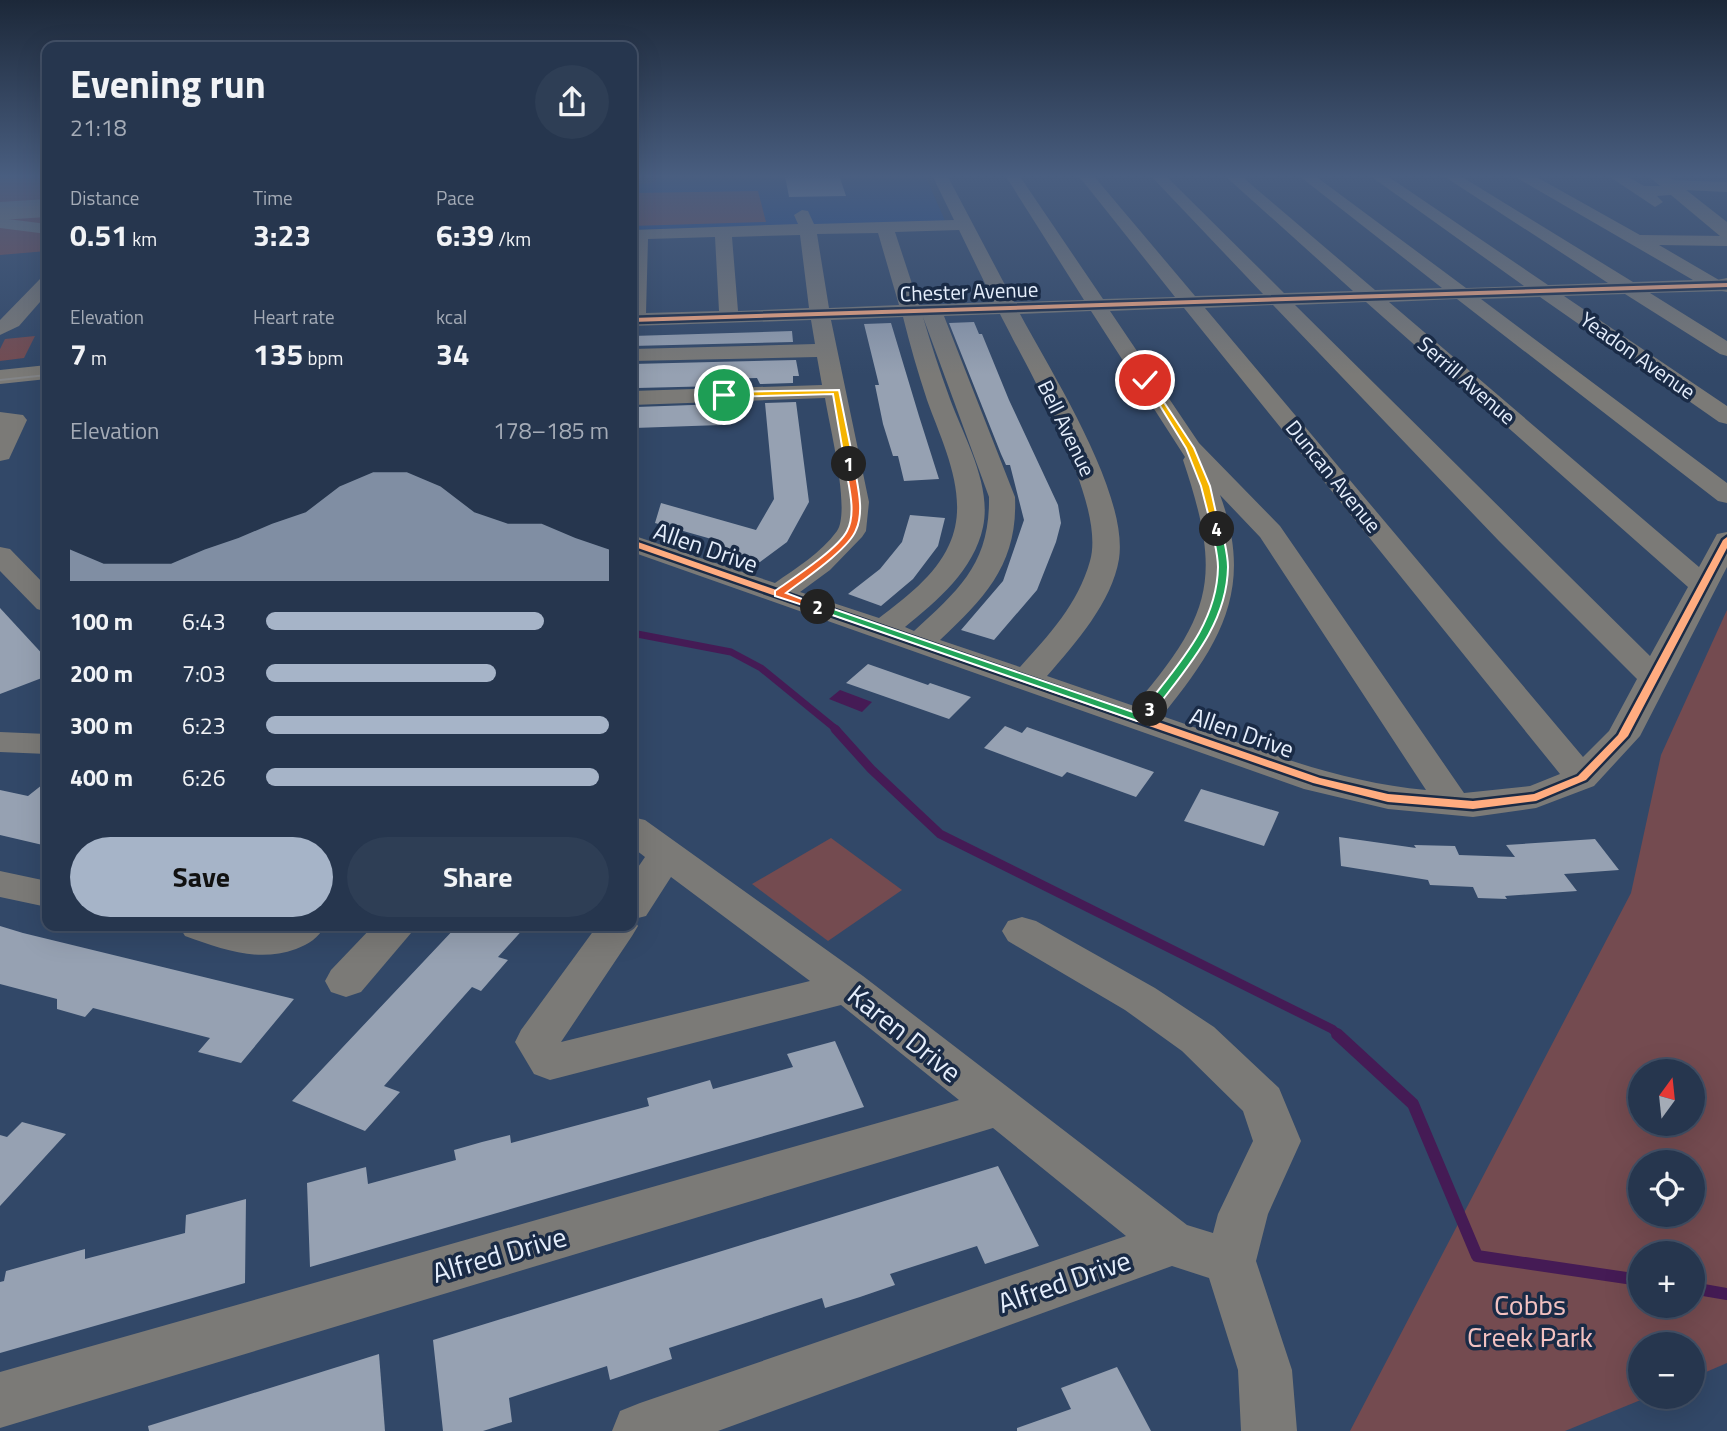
<!DOCTYPE html>
<html lang="en">
<head>
<meta charset="utf-8">
<style>
  :root { --surface:#26364e; --page:#2e3e55; --text:#f1f3f6; --muted:#a4abb6; --line:#425066; --accent:#a6b4c8 }
  body { margin:0; font-family:"Titillium Web",sans-serif; background:var(--page); color:var(--text); height:100vh; display:flex; flex-direction:column; font-size:26px; white-space:nowrap }
  * { box-sizing:border-box; margin:0 }
  p { font-size:23px; color:var(--muted) }
  .icon { flex:none; width:38px; height:38px; fill:none; stroke:currentColor; stroke-width:2; stroke-linecap:round; stroke-linejoin:round }
  .map { position:relative; flex:1; overflow:hidden }
  .details { position:absolute; left:42px; top:42px; width:595px; height:889px; display:flex; flex-direction:column; background:var(--surface); border-radius:14px; box-shadow:0 7px 28px #0002,0 0 0 2px var(--line) }
  .details>* { flex:none }
  .needle { width:46px; rotate:15deg }
  .controls { position:absolute; left:1628px; top:1059px; display:grid; gap:14px }
  .controls a { display:grid; place-items:center; width:77px; height:77px; border-radius:50%; background:var(--surface); box-shadow:0 7px 28px #0002,0 0 0 2px var(--line); font-size:35px }
  .pin { position:absolute; display:grid; place-items:center; width:60px; height:60px; color:#fff; margin:-30px; border:4px solid #fff; border-radius:50%; box-shadow:0 2px 7px #0007 }
  .km { position:absolute; width:35px; height:35px; margin:-18px; border-radius:50%; background:#222; color:#fff; font-size:19px; line-height:35px; text-align:center }
  .round { display:grid; place-items:center; flex:none; width:74px; height:74px; border-radius:37px; background:var(--page) }
  .head { display:flex; align-items:center; justify-content:space-between; height:119px; padding:0 28px }
  h1 { font-size:38px; font-weight:700; line-height:52px }
  .stats { display:grid; grid-template-columns:repeat(3,1fr); gap:10px; height:119px; padding:7px 28px }
  .stats div { display:grid; align-content:center }
  .stats b { font-size:30px; font-weight:700 }
  .stats small { font-size:19px; font-weight:400 }
  .stats p { font-size:19px }
  .chart { height:196px; padding:14px 28px }
  .chart p { display:flex; justify-content:space-between }
  .chart svg { width:100%; height:126px; margin-top:7px; fill:var(--accent); opacity:.7 }
  .button { display:flex; gap:14px; margin-top:auto; padding:14px 28px }
  .button a { flex:1; height:80px; border-radius:42px; background:var(--accent); color:#111; font-size:28px; font-weight:700; line-height:80px; text-align:center }
  .button a+a { background:var(--page); color:var(--text) }
  ul { padding:0 28px; list-style:none; font-size:23px }
  li { display:grid; grid-template-columns:112px 84px 1fr; align-items:center; height:52px }
  li i { height:18px; border-radius:9px; background:var(--accent) }
  .map>svg:first-child { display:block }
</style>
</head>
<body>
<div class="map">
<svg width="1727" height="1431" viewBox="0 0 1727 1431">
  <rect width="100%" height="100%" fill="#324868"/>
  <!-- built -->
  <polygon fill="#224a87" points="704,175 925,175 946,223 632,230 632,185 652,183 660,176"/>
  <!-- green -->
  <g fill="#744b50" fill-rule="evenodd">
    <polygon points="0,175 47,175 47,251 0,255"/>
    <polygon points="758,191 766,222 632,226 632,193"/>
    <polygon points="35,336 24,358 0,361 0,349 5,339"/>
    <path d="M1727 610V1363L1692 1378V1344H1640V1396L1648 1397 1565 1431H1350L1631 893 1661 755ZM1692 1071V1124H1640V1071ZM1640 1162H1692V1214H1640ZM1692 1253V1306H1640V1253Z"/>
    <polygon points="831,838 902,890 828,941 752,884"/>
  </g>
  <!-- water -->
  <polygon fill="#451b55" points="840,690 872,702 862,712 829,699"/>
  <g fill="none" stroke-linecap="round" stroke-linejoin="round">
    <!-- stream-far2 -->
    <polyline stroke="#451b55" stroke-width="7" points="632,633 731,652 761,668 837,730"/>
    <!-- stream-far1 -->
    <polyline stroke="#451b55" stroke-width="9" points="835,729 871,769 940,834 1332,1029 1339,1035"/>
    <!-- stream -->
    <g stroke="#451b55" stroke-width="12">
      <polyline points="1337,1034 1413,1104 1477,1256 1640,1280"/>
      <polyline points="1692,1288 1727,1294"/>
    </g>
  </g>
  <!-- building -->
  <g fill="#96a1b2">
    <polygon points="839,175 846,196 789,197 785,176"/>
    <polygon points="974,322 979,334 982,334 1009,400 1058,505 1061,523 1056,542 1037,590 994,640 961,630 1003,581 1024,520 1010,465 1006,465 1001,454 949,323"/>
    <polygon points="891,323 919,416 939,479 904,481 898,456 893,456 883,424 875,385 879,385 864,324"/>
    <polygon points="792,331 793,342 632,346 632,336"/>
    <polygon points="796,360 799,376 793,376 793,383 760,384 757,378 720,379 720,386 637,388 638,382 632,382 632,364"/>
    <polygon points="796,402 809,502 787,542 760,562 708,545 715,540 655,523 661,503 756,530 774,499 765,403"/>
    <polygon points="721,404 721,425 634,428 636,407"/>
    <polygon points="910,515 945,518 938,546 913,579 881,606 848,594 880,569 902,542"/>
    <polygon points="0,608 47,659 47,676 0,694"/>
    <polygon points="868,664 928,685 930,683 971,697 949,719 846,683"/>
    <polygon points="1005,726 1022,733 1027,727 1154,772 1136,797 1067,772 1062,777 984,748"/>
    <polygon points="47,781 47,846 0,835 0,790 28,796"/>
    <polygon points="1201,789 1279,812 1264,846 1184,821"/>
    <polygon points="1339,837 1416,848 1414,845 1455,846 1459,855 1515,857 1506,845 1595,839 1619,870 1564,874 1577,891 1505,896 1507,899 1478,898 1473,887 1430,885 1428,880 1341,866"/>
    <polygon points="0,926 23,933 294,999 241,1063 198,1052 210,1038 93,1008 85,1017 57,1009 57,999 0,984"/>
    <polygon points="457,926 526,926 498,957 508,960 481,991 472,987 384,1086 400,1092 365,1131 292,1101"/>
    <polygon points="835,1041 864,1107 310,1267 307,1183 366,1167 368,1184 456,1160 454,1150 482,1142 510,1135 511,1143 649,1106 647,1098 679,1089 710,1080 713,1089 793,1067 787,1054"/>
    <polygon points="22,1122 66,1134 0,1206 0,1135 7,1137"/>
    <polygon points="998,1166 1039,1246 985,1264 977,1246 890,1274 895,1285 860,1297 825,1308 822,1298 669,1348 672,1359 610,1380 607,1366 509,1398 512,1422 483,1431 443,1431 433,1340"/>
    <polygon points="246,1199 245,1283 0,1353 0,1282 4,1281 6,1271 85,1249 85,1259 185,1233 186,1215"/>
    <polygon points="379,1354 385,1431 149,1431 148,1426"/>
    <polygon points="1117,1367 1151,1431 1017,1431 1017,1428 1071,1409 1061,1388"/>
  </g>
  <g fill="none" stroke-linecap="round" stroke-linejoin="round">
    <!-- minor -->
    <g fill="#7b7a77" fill-rule="evenodd">
      <path d="M932 175H947L1014 302 1084 300 1005 175H1019L1103 299 1175 297 1078 175H1093L1195 296 1263 294 1150 175H1165L1284 293 1353 291 1224 175H1240L1375 290 1442 288 1298 175H1314L1466 288 1524 286 1369 175H1386L1548 285 1608 283 1442 175H1459L1633 282 1693 280 1517 178 1515 175H1533L1640 235 1727 236V246L1659 245 1719 280 1727 279V291L1650 293 1727 341V356L1720 354 1625 294 1564 296 1727 406V424L1719 422 1540 297 1481 299 1727 483V503L1718 501 1457 299 1389 302 1699 567 1717 534 1727 532V567L1640 736 1594 786 1536 808 1473 817 1388 809 1304 789 632 552V535L775 583C796 568 821 553 837 531 851 511 829 424 825 398L632 405V391L822 385 817 357 632 361V349L815 344 811 320 632 326 633 230 798 224 794 215 802 210 808 211 814 224 954 220ZM959 230 994 302 919 305 895 232ZM878 233 899 305 829 308 817 234ZM800 235 809 308 738 311 732 237ZM715 237 719 311 646 313 648 239ZM1366 302 1688 587 1650 656 1295 305ZM1273 305 1499 541 1637 679 1609 731 1583 757 1205 308ZM1184 308 1560 774 1530 786 1464 793 1280 526 1199 443 1110 311ZM1091 311 1185 457 1183 460C1222 576 1214 613 1134 706L1047 676C1075 644 1112 602 1119 559 1129 494 1051 372 1020 314ZM1000 314C1028 370 1107 503 1090 561 1078 604 1049 635 1020 667L940 640C986 597 1018 563 1015 497L944 316ZM903 317C910 345 918 373 927 400 943 445 971 498 949 545 935 576 905 598 879 618L800 592 830 570 862 537 866 531 869 502 831 320ZM923 317 989 497C990 563 960 589 914 631L905 627C937 601 974 570 983 527 992 485 964 437 950 399 940 372 931 344 923 317ZM1220 495 1260 537 1426 790C1334 782 1248 745 1162 716 1220 644 1255 589 1220 495Z"/>
      <polygon points="1607,175 1625,175 1644,186 1662,186 1663,182 1669,180 1727,182 1727,192 1684,190 1683,194 1657,196 1663,202 1655,207"/>
      <polygon points="47,199 47,209 0,212 0,202"/>
      <polygon points="0,218 47,224 47,234 0,228"/>
      <polygon points="47,277 47,294 19,326 0,335 0,320 40,279"/>
      <polygon points="47,365 47,379 0,384 0,370"/>
      <polygon points="0,412 23,415 27,420 9,459 0,461"/>
      <polygon points="0,547 10,549 47,587 47,612 37,609 0,571"/>
      <polygon points="0,732 47,734 47,754 0,752"/>
      <path d="M632 817 645 820 863 976 1187 1225 1213 1233 1218 1214 1253 1141 1243 1111 1182 1051 1125 1010 1008 941 1002 931 1008 921 1022 917 1036 921 1155 988 1214 1027 1279 1088 1301 1141 1268 1214 1256 1261 1292 1370 1297 1431H1241L1238 1370 1209 1278 1172 1266 718 1431H612L620 1411 640 1403 1126 1236 993 1128 0 1428V1372L959 1100 841 1005 550 1080 534 1074 515 1042 521 1030 597 926H632V876L645 857 632 847ZM671 877 810 981 561 1042 632 936 638 926 634 919 646 916Z"/>
      <polygon points="0,871 47,881 47,907 0,897"/>
      <path d="M179 926H325C318 938 309 944 296 949 257 963 222 949 185 936Z"/>
      <polygon points="373,926 417,926 361,992 346,997 331,992 325,981 331,970"/>
    </g>
    <!-- major -->
    <g fill="#807b72" fill-rule="evenodd">
      <polygon points="1647,175 1667,175 1727,222 1727,238 1720,236"/>
      <polygon points="47,205 47,217 0,220 0,208"/>
      <polygon points="1727,278 1727,292 1717,290 1714,285 1717,280"/>
    </g>
    <!-- tram -->
    <g stroke="#838588" stroke-width="2">
      <polyline points="632,322 1727,286"/>
      <polyline points="0,380 47,375"/>
    </g>
    <defs>
      <g id="cycleway">
        <polygon points="1727,283 1727,287 632,322 632,318"/>
        <polygon points="1727,537 1727,548 1628,736 1586,780 1536,801 1473,809 1388,802 1313,783 632,546 632,540 635,541 1320,778 1388,794 1473,801 1534,794 1578,776 1618,735 1723,540"/>
      </g>
    </defs>
    <!-- cycleway casing -->
    <use href="#cycleway" stroke="#1a2b46" stroke-width="5"/>
    <!-- cycleway -->
    <use href="#cycleway" fill="#ffac80" fill-rule="evenodd"/>
  </g>
  <!-- sky -->
  <linearGradient id="sky" x2="0" y2="1"><stop stop-color="#1c2839"/><stop offset="0.47" stop-color="#495e80"/><stop offset="1" stop-color="#495e80" stop-opacity="0"/></linearGradient>
  <rect width="1727" height="375" fill="url(#sky)"/>
  <!-- split-1 -->
  <polygon fill="#f5b400" stroke="#fff" stroke-width="2" points="839,390 854,464 849,467 845,464 833,394 724,397 720,395 724,392"/>
  <!-- split-2 -->
  <path fill="#f0652b" stroke="#fff" stroke-width="2" d="M849 462 854 464C857 485 865 510 856 530 849 549 803 580 786 593L823 607 818 610 775 596V591C792 579 838 549 847 531 857 512 848 484 845 464Z"/>
  <!-- split-3 -->
  <polygon fill="#22a559" stroke="#fff" stroke-width="2" points="815,605 822,605 1139,714 1146,706 1155,709 1145,721 1137,721 815,609"/>
  <!-- split-4 -->
  <path fill="#22a559" stroke="#fff" stroke-width="2" d="M1217 526 1222 529C1224 541 1228 555 1228 567 1227 625 1187 667 1154 711H1146V706C1178 664 1217 624 1218 567 1218 555 1214 541 1212 529Z"/>
  <!-- split-5 -->
  <polygon fill="#f5b400" stroke="#fff" stroke-width="2" points="1143,378 1148,378 1194,448 1210,486 1220,531 1212,529 1201,486 1186,448"/>
  <g text-anchor="middle" dominant-baseline="central" stroke-width="7" stroke-linejoin="round" paint-order="stroke">
    <!-- far-street labels -->
    <g font-size="21" fill="#e5eefc" stroke="#1a2b46">
      <text transform="translate(969 291) rotate(-2)">Chester Avenue</text>
      <text transform="translate(1638 355) rotate(35)">Yeadon Avenue</text>
      <text transform="translate(1467 380) rotate(41)">Serrill Avenue</text>
      <text transform="translate(1067 428) rotate(64)">Bell Avenue</text>
      <text transform="translate(1334 476) rotate(51)">Duncan Avenue</text>
    </g>
    <!-- street labels -->
    <g font-size="24" fill="#e5eefc" stroke="#1a2b46">
      <text transform="translate(706 547) rotate(19)">Allen Drive</text>
      <text transform="translate(1242 732) rotate(19)">Allen Drive</text>
    </g>
    <!-- near-street labels -->
    <g font-size="28" fill="#e5eefc" stroke="#1a2b46">
      <text transform="translate(905 1033) rotate(39)">Karen Drive</text>
      <text transform="translate(499 1254) rotate(-16)">Alfred Drive</text>
      <text transform="translate(1064 1281) rotate(-19)">Alfred Drive</text>
    </g>
    <!-- near-park labels -->
    <g font-size="28" fill="#f3c2c1" stroke="#1a2b46">
      <text x="1530" y="1304">Cobbs<tspan x="1530" dy="32">Creek Park</tspan></text>
    </g>
  </g>
</svg>
<div class="controls">
<a><svg class="needle" viewBox="-14 -14 28 28"><path d="M0-13l5 13h-10z" fill="#e53935"/><path d="M0 13l5-13h-10z" fill="#a4abb6"/></svg></a>
<a><svg class="icon" aria-label="locate" viewBox="0 0 24 24"><circle cx="12" cy="12" r="6"/><path d="M12 2v4M12 18v4M2 12h4M18 12h4"/></svg></a>
<a>+</a>
<a>−</a>
</div>
<div class="pin" style="left:724px;top:395px;background:#1e9e55"><svg class="icon" aria-label="arrive" viewBox="0 0 24 24"><path d="M6 21V4h12l-3 4 3 4H6"/></svg></div>
<div class="pin" style="left:1145px;top:380px;background:#d93025"><svg class="icon" aria-label="check" viewBox="0 0 24 24"><path d="M5 12l5 5 9-10"/></svg></div>
<b class="km" style="left:849px;top:464px">1</b>
<b class="km" style="left:818px;top:607px">2</b>
<b class="km" style="left:1150px;top:709px">3</b>
<b class="km" style="left:1217px;top:529px">4</b>
<section class="details">
<div class="head"><div><h1>Evening run</h1><p>21:18</p></div><a class="round"><svg class="icon" aria-label="share" viewBox="0 0 24 24"><path d="M12 15V3M7 8l5-5 5 5M5 13v7h14v-7"/></svg></a></div>
<div class="stats">
<div><p>Distance</p><b>0.51<small> km</small></b></div>
<div><p>Time</p><b>3:23</b></div>
<div><p>Pace</p><b>6:39<small> /km</small></b></div>
</div>
<div class="stats">
<div><p>Elevation</p><b>7<small> m</small></b></div>
<div><p>Heart rate</p><b>135<small> bpm</small></b></div>
<div><p>kcal</p><b>34</b></div>
</div>
<div class="chart"><p><span>Elevation</span>178–185 m</p>
<svg viewBox="0 0 160 44" preserveAspectRatio="none"><path d="M0 44V33L10 38L20 38L30 38L40 33L50 29L60 24L70 20L80 11L90 6L100 6L110 11L120 20L130 24L140 24L150 29L160 33V44z"/></svg>
</div>
<ul>
<li><b>100 m</b>6:43<i style="width:81%"></i></li>
<li><b>200 m</b>7:03<i style="width:67%"></i></li>
<li><b>300 m</b>6:23<i style="width:100%"></i></li>
<li><b>400 m</b>6:26<i style="width:97%"></i></li>
</ul>
<div class="button"><a>Save</a><a>Share</a></div>
</section>
</div>
</body>
</html>
